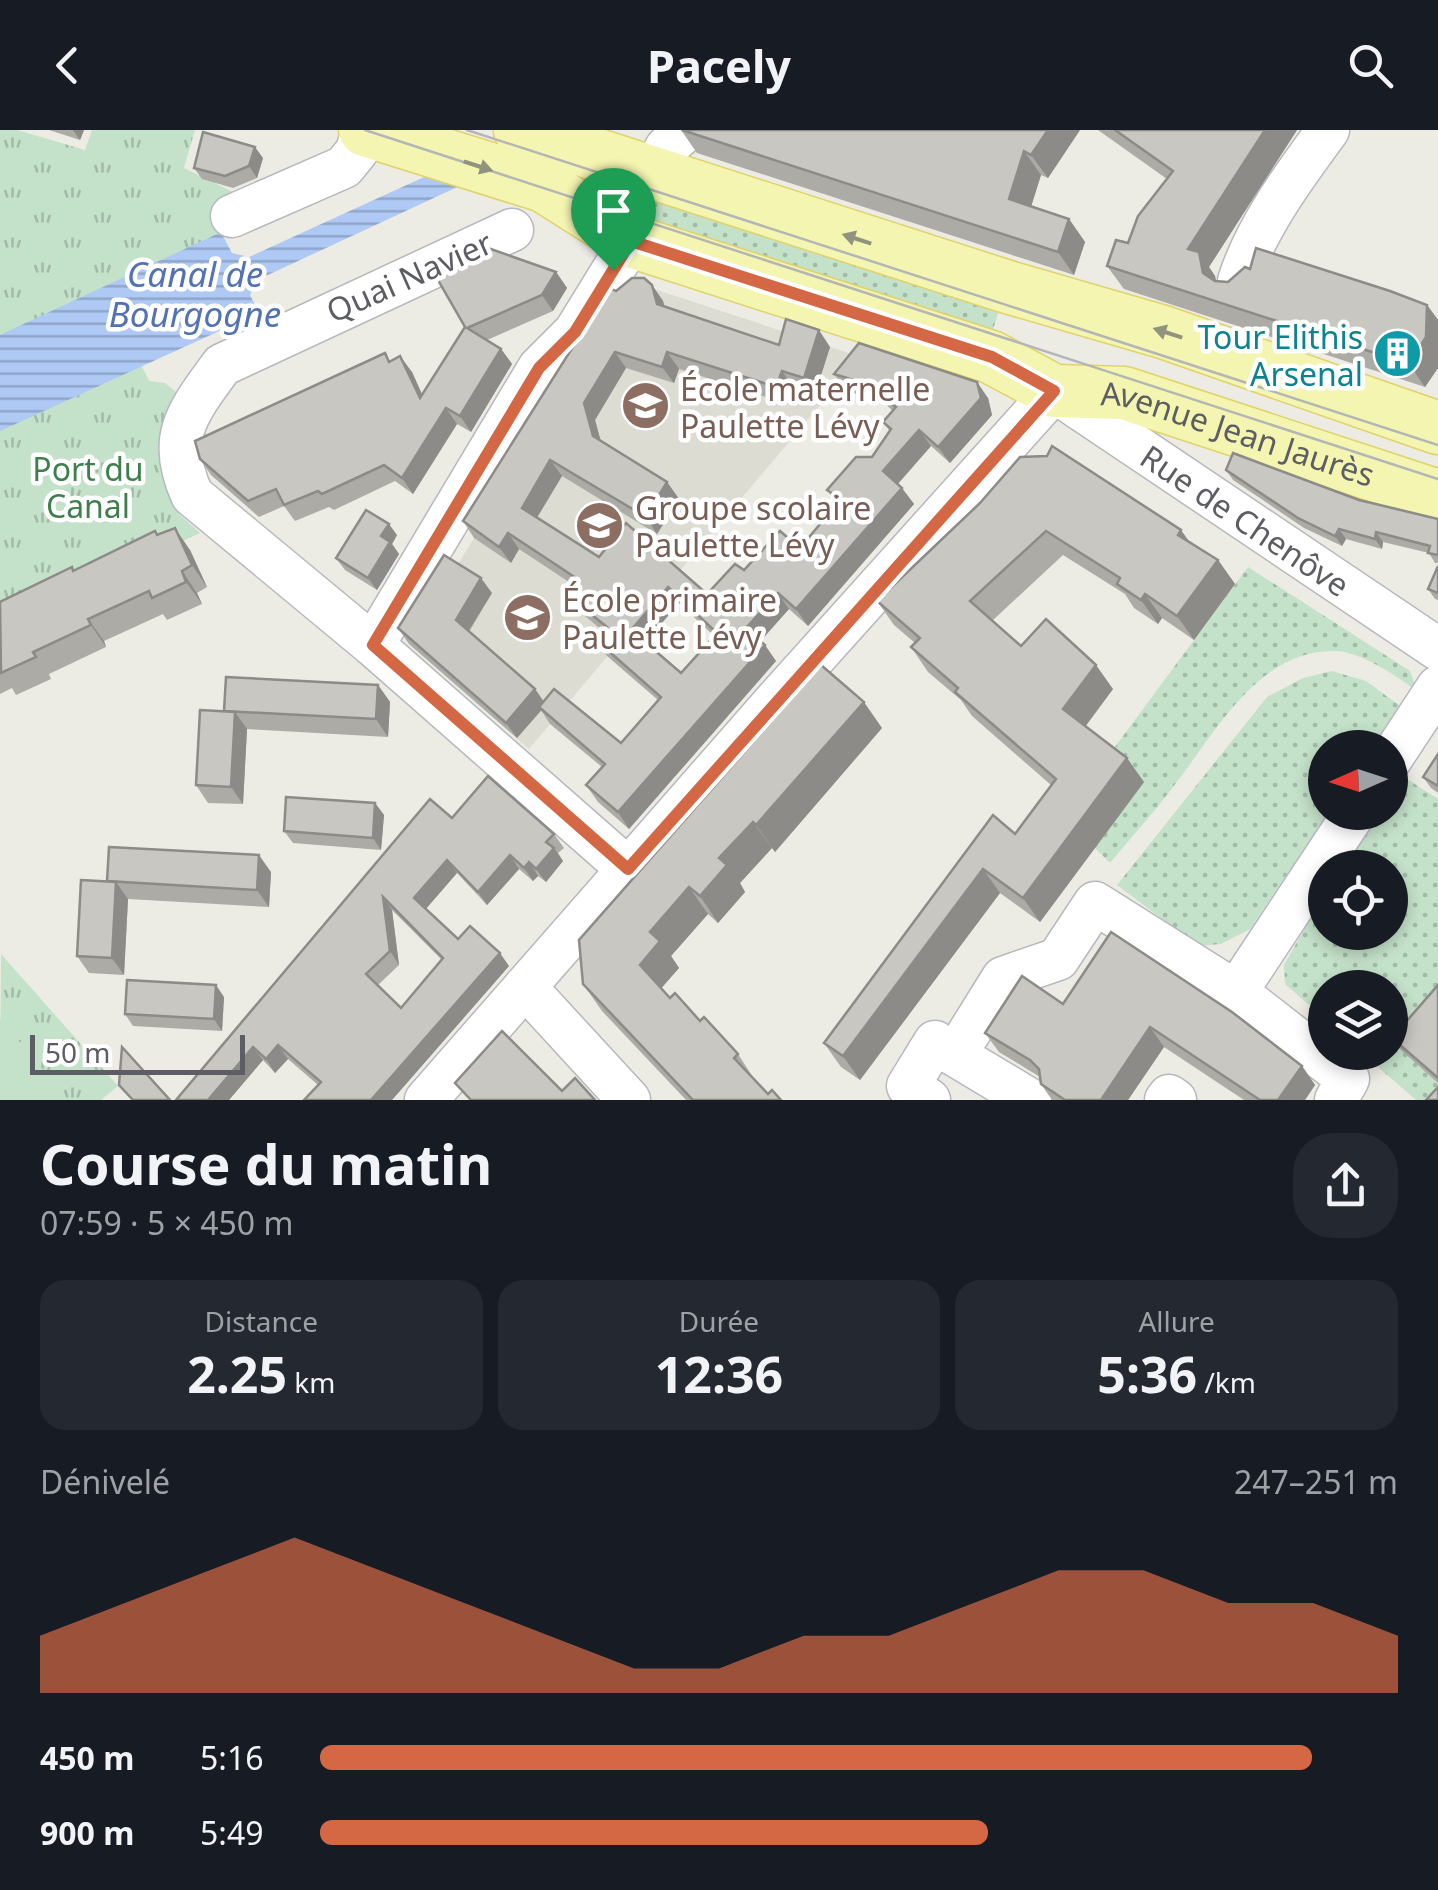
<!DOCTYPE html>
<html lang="fr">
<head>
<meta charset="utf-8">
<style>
  :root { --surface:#171b24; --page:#242831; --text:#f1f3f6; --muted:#9ea1a6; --accent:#d46844 }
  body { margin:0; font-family:"Noto Sans",sans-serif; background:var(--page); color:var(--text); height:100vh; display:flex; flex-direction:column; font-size:38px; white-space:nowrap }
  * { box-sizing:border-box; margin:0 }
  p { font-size:32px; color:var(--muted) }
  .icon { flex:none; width:55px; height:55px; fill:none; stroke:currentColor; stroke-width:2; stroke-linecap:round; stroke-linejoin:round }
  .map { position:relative; height:970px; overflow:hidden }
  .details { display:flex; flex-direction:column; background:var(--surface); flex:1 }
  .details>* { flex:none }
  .needle { width:65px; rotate:267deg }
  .fabs { position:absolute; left:1308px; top:600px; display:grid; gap:20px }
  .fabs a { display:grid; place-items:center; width:100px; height:100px; border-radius:50%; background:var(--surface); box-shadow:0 5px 15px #0003; font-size:50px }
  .scale { position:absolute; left:30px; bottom:25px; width:215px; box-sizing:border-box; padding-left:10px; border:5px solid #5c5e63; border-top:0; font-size:28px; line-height:35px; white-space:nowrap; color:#5c5e63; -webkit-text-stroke:8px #fff; paint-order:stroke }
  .pin { position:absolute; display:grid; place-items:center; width:85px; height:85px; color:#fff; margin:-102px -42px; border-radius:50% 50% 50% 0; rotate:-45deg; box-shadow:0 0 10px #0007 }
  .pin .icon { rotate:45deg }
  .round { display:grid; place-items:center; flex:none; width:105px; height:105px; border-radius:40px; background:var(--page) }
  .headline { display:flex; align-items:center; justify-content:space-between; height:170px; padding:0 40px }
  h1 { font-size:55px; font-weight:700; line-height:75px }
  .stats { display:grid; grid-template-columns:repeat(3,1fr); gap:15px; height:170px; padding:10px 40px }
  .stats div { display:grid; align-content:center; border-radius:25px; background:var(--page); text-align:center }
  .stats b { font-size:50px; font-weight:700 }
  .stats small { font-size:28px; font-weight:400 }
  .stats p { font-size:28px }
  .chart { height:280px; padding:20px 40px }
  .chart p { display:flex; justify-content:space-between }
  .chart svg { width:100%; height:180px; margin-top:10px; fill:var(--accent); opacity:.7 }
  ul { padding:0 40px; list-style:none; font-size:32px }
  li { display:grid; grid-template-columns:160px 120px 1fr; align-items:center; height:75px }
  li i { height:25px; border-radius:12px; background:var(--accent) }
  header { display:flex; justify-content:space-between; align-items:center; height:130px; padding:0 40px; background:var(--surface); font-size:45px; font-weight:700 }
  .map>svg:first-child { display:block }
</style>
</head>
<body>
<header><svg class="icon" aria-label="back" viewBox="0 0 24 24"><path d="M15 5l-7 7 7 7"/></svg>Pacely<svg class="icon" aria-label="search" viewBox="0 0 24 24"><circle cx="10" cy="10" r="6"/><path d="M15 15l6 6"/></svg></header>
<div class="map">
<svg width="1438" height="970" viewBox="0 0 1438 970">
  <defs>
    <pattern id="grass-dots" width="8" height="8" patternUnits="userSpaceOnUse" patternTransform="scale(2.5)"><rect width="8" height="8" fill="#c4e1c9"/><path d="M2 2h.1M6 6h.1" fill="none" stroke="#a2baa7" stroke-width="1.8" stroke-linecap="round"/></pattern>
    <pattern id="park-tufts" width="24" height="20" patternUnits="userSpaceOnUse" patternTransform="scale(2.5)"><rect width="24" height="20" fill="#c4e1c9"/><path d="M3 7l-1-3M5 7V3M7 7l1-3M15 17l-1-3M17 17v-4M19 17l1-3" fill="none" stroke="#a2baa7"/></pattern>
    <pattern id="water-rules" width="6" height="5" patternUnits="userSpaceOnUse" patternTransform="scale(2.5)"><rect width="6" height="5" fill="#adc9f4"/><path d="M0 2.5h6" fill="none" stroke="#90a6c9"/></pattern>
  </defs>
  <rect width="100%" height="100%" fill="#edece4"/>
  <!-- education -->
  <polygon fill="#dddcd3" points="648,157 861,227 529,619 409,514 623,165"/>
  <!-- grass -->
  <g fill="url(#grass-dots)">
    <polygon points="571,28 1003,168 989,212 617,90 561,56"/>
    <path d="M1248 437 1410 541 1417 561C1396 546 1361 521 1334 521 1260 520 1218 598 1179 649 1158 678 1133 705 1110 733L1095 718 1109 625Z"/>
    <polygon points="1332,541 1366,551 1400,576 1372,617 1325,618 1328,683 1250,799 1221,814 1198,816 1117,755 1267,567 1303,548"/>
    <polygon points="1404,647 1438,669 1438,965 1434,970 1416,970 1362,923 1390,922 1390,858 1325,858 1325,889 1285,854 1284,835 1325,763 1325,802 1390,802 1390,738 1342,737 1380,683 1390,682 1390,667"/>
  </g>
  <!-- park -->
  <g fill="url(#park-tufts)">
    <polygon points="0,0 17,0 85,20 92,0 195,0 184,38 235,63 221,102 104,157 149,251 165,253 176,262 169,306 179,384 200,403 0,495"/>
    <polygon points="1,824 118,956 101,970 0,970"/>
  </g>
  <!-- pitch -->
  <polygon fill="#c4e1c9" points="0,889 52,950 30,970 0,970"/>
  <!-- water -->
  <polygon fill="url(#water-rules)" points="527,0 466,53 255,151 250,165 259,183 0,301 0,205 221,102 232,123 249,127"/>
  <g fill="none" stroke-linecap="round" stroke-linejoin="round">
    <defs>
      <g id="minor">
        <polyline points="654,43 666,18 686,0"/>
        <polyline points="232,86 344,37 357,21 363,0"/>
        <path d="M512 100 222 235C187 283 166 307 192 365L373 515 628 739"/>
        <path d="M1239 151C1256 97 1295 45 1328 0"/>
        <polyline points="373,515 539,238 575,202 631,111"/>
        <polyline points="1390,630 1438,557"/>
        <polyline points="525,857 629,970"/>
        <polyline points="1236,862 1355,682"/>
        <path id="s1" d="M426 970 778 568 1054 261 1438 519"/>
        <polyline points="929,970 908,956 935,912 955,925"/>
        <polyline points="1030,970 955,925 1003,848 1058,829 1095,773 1236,862 1348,949 1336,970"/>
        <polyline points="1166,970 1169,966 1175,970"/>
      </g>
      <g id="major">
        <path id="s2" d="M365 0 544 56 631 111 991 227 1054 261 1124 263 1438 366"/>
        <polyline points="520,0 1011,158 1163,202 1438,298"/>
      </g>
    </defs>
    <!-- minor casing -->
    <use href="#minor" stroke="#b7b8bd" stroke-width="45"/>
    <!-- major casing -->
    <use href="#major" stroke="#e0d36a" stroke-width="55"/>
    <!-- minor -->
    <use href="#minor" stroke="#fff" stroke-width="42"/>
    <!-- major -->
    <use href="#major" stroke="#f4f5b1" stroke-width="52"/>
    <!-- tram -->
    <g stroke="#b4b5b5" stroke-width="2.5">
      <polyline points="365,0 1438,349"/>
      <polyline points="467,0 1438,315"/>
    </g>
  </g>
  <!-- wall -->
  <g fill="#acaba6" fill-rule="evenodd">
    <polygon points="49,0 84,0 80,10"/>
    <polygon points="681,0 1080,0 1048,48 1041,45 1031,76 1069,89 1085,112 1074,145 697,23"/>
    <polygon points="1098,0 1297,0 1209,137 1215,146 1216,151 1427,175 1438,190 1438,238 1425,257 1124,159 1107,136 1128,113 1167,49"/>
    <polygon points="263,28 257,48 233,58 202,49 194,38"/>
    <polygon points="556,142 567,158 553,181 487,210 501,219 512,234 471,302 457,294 413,364 395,351 334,380 329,377 295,391 284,376 259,387 211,345 200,329 390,231 412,242 422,265 465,197"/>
    <path d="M652 155 663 171 665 177 779 215 830 217 815 264 793 257 788 274 679 239 674 253 626 238 595 290 601 312 667 352 679 369 657 404 562 346 537 388 599 427 707 464 744 440 800 418 837 374 827 360 872 327 890 301 883 292 893 281 882 271 846 261 834 244 988 268 992 285 950 333 931 316 898 354 914 374 808 496 789 479 760 511 776 531 629 699 598 672 586 655 602 637 550 594 541 580 517 608 409 514 398 498 492 463 469 502 535 559 544 572 621 613 658 570 607 526 596 510 603 501 579 481 567 465 575 456 519 419 511 433 474 408 463 391 616 161ZM679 473 714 506 681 543 646 512Z"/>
    <polygon points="1226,340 1438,389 1438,433 1435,433 1429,423 1383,412 1382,419 1346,409 1342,416 1304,398 1233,350"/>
    <polygon points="980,373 1191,413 1218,430 1235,454 1194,510 1162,488 1158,494 1134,478 1125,464 1063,425 992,491 1021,516 1113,559 1086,596 1144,652 1040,792 1000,763 860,950 841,937 824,913 1015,704 1051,655 972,586 961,570 928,542 911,517 915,513 894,495 877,471"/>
    <polygon points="155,401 158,405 190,420 207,457 197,463 202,474 167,490 163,484 104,511 106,517 49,544 51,549 16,565 12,558 0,564 0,472 74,440"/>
    <polygon points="397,405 392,414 399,424 377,460 345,440 336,428"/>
    <polygon points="1438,436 1438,470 1435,469 1428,459"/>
    <polygon points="378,555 390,572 388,607 247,599 243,674 208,673 196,655 224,582"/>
    <polygon points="882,598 775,722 772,718 740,753 745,762 718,793 708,784 671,826 679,838 661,858 670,868 700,891 738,924 756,952 768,964 781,970 686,970 602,881 583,854 579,810"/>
    <polygon points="1438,624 1438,663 1431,658 1423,647"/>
    <polygon points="375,673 384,685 381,720 293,713 284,701"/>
    <path d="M452 688 554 704 564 718 558 723 563 731 546 752 538 746 533 751 519 739 487 775 457 743 426 779 458 809 509 836 392 970H304L318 955 288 929 275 943 263 930 229 970H176ZM392 780 442 830 401 878 378 855 399 835Z"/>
    <polygon points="271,742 269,777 128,769 124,845 89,843 77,826 107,752"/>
    <polygon points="1438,855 1438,953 1401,920 1392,908"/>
    <polygon points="224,867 222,901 133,896 125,884"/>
    <polygon points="1063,874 1302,936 1315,955 1305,970 1244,970 1164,917 1128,970 1052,970 1041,954 1040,947 999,922 985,903"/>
  </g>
  <!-- shaded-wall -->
  <g fill="#8c8b87">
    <polygon points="73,0 84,0 80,10"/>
    <polygon points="1048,0 1080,0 1048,48 1031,25"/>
    <polygon points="1265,0 1297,0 1209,137 1215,146 1219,166 1188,119"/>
    <polygon points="255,17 263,28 257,48 249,36"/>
    <polygon points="1024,21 1041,45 1026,93 1009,69"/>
    <polygon points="1069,89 1085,112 1074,145 1058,122"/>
    <polygon points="556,142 567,158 553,181 542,165"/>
    <polygon points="652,155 663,171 668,190 657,174"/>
    <polygon points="1427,175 1438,190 1438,238 1425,257 1409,234"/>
    <polygon points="819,200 830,217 815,264 804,248"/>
    <polygon points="501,219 512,234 471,302 460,286"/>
    <polygon points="615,222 626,238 595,290 604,323 593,306 584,273"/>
    <polygon points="667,222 679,239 674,253 662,237"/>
    <polygon points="400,226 412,242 431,284 420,268"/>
    <polygon points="782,241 793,257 788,274 776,257"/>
    <polygon points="977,252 988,268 992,285 950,333 938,317"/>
    <polygon points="446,278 457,294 413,364 402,348"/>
    <polygon points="919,300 931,316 894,358 883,341"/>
    <polygon points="550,330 562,346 533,394 522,378"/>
    <polygon points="667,352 679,369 657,404 646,387"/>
    <polygon points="902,358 914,374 808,496 796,479"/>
    <polygon points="389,394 397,405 392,414 399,424 377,460 368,448 381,406"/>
    <polygon points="175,398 190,420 207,457 192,435"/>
    <polygon points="1339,399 1346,409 1342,416 1335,406"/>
    <polygon points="1181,400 1198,424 1178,405"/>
    <polygon points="1376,402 1383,412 1382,419 1375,409"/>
    <polygon points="508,403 519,419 511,433 499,417"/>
    <polygon points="1218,430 1235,454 1194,510 1177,486"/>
    <polygon points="182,441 197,463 202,474 186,452"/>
    <polygon points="481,448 492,463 466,505 456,490"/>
    <polygon points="668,457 679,473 642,516 631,500"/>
    <polygon points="778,463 789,479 757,515 746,498"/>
    <polygon points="1145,464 1162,488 1158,494 1141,470"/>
    <polygon points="88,489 104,511 106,517 91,495"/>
    <polygon points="765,515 776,531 629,699 618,682"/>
    <polygon points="1096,535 1113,559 1080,603 1063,579"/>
    <polygon points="378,555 390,572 388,607 376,589"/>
    <polygon points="535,559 546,575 517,608 506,593"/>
    <polygon points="864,572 882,598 775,722 756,695"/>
    <polygon points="235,582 247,599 243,674 231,657"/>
    <polygon points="1127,628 1144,652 1040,792 1023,768"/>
    <polygon points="375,673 384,685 381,720 373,708"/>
    <polygon points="753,692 772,718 740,753 745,762 718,793 700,766 719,728"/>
    <polygon points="554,718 563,731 546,752 536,739"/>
    <polygon points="259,725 271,742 269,777 257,760"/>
    <polygon points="510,725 519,739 487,775 478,762"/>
    <polygon points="447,730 457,743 423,782 414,768"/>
    <polygon points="529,732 538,746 533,751 524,738"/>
    <polygon points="983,739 1000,763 860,950 843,926"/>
    <polygon points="116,752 128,769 124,845 112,828"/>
    <polygon points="689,757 708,784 671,826 679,838 658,862 640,835 650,802"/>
    <polygon points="383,767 392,780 399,835 390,821"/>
    <polygon points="500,823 509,836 392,970 371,970"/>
    <polygon points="216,855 224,867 222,901 214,889"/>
    <polygon points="1150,897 1164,917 1128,970 1101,970"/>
    <polygon points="278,915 288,929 275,943 266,929"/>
    <polygon points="253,917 263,930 229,970 208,970"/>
    <polygon points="1302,936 1315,955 1305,970 1278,970"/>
  </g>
  <!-- building -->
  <g fill="#c8c7c1" stroke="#8c8b87" stroke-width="2.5" fill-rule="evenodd">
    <polygon points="682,0 1048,0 1031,25 1024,21 1009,69 1069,89 1058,122"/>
    <polygon points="1115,0 1265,0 1188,119 1199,122 1203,143 1215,151 1228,152 1245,137 1250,139 1256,118 1390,161 1427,175 1426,207 1409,234 1107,136 1116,110 1128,113 1138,86 1173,41"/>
    <polygon points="203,2 255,17 249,36 225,46 194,38"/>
    <polygon points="488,118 556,142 542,165 467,198 501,219 460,286 446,278 402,348 384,335 322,364 318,361 284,375 276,359 248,371 200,329 195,311 385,223 389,232 400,226 420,268 465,197 434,143"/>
    <path d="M632 148H644L652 155 657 174 779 215 786 189 819 200 804 248 782 241 776 257 667 222 662 237 615 222 584 273 593 306 667 352 646 387 550 330 522 378 599 427 626 393 707 464 735 434 744 440 780 401 800 418 841 369 827 360 856 327H872L891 299 883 292 896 277 870 255 834 244 859 213 977 252 981 268 938 317 919 300 883 341 902 358 796 479 778 463 746 498 765 515 618 682 586 655 605 634 539 577 554 559 621 613 661 567 596 510 607 497 567 465 579 450 508 403 499 417 463 391 610 158 616 161ZM668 457 717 503 681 543 631 500Z"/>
    <polygon points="1052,316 1181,400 1178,405 1218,430 1177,486 1145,464 1141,470 1117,454 1120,448 1046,401 970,471 1021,516 1046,489 1096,535 1063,579 1127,628 1023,768 983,739 843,926 824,913 993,685 1015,704 1056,649 955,562 958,558 911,517 920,508 877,471 980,373 1020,327 1047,326"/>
    <polygon points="1233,323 1359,370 1438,389 1438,425 1428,423 1430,416 1376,402 1375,409 1339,399 1335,406 1298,388 1226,340"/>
    <polygon points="366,380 389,394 381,406 390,412 368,448 336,428"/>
    <polygon points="175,398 192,435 182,441 186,452 152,468 149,461 88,489 91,495 33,522 36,527 1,543 0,472 72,437 73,441 155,401 157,405"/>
    <polygon points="444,425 481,448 456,490 535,559 506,593 398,498"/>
    <polygon points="1438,436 1438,463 1428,459"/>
    <polygon points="821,535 864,572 756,695 753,692 719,728 727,735 700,766 689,757 650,802 660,811 640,835 670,868 675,863 700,891 704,887 738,924 734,928 768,964 772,960 781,970 693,970 583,854 579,810"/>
    <polygon points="226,547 378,555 376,589 224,581"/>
    <polygon points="200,580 235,582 231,657 196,655"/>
    <polygon points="1438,624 1438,656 1423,647"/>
    <path d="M488 646 554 704 546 712 554 718 536 739 529 732 524 738 510 725 478 762 447 730 414 768 458 809 470 796 500 823 371 970H304L321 952 278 915 266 929 253 917 208 970H176L430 669 452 688ZM383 767 443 828 401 878 366 844 390 821Z"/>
    <polygon points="286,667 375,673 373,708 284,701"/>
    <polygon points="109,717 259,725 257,760 107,751"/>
    <polygon points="81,750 116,752 112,828 77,826"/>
    <polygon points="1111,802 1232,882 1302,936 1278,970 1260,970 1150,897 1101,970 1065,970 1041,954 1039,939 1030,930 985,903 1022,846 1063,874"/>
    <polygon points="127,850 216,855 214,889 125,884"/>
    <polygon points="1438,855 1438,948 1392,908"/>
    <polygon points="502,901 562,961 575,948 595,970 471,970 455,953"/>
    <polygon points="122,917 170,970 133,970 119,955"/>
    <polygon points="1438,957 1438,970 1426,970"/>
  </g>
  <!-- one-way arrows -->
  <defs><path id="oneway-solid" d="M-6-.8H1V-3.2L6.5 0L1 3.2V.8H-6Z" transform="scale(2.5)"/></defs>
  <g fill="#91937e">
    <use href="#oneway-solid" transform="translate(478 36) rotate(18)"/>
    <use href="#oneway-solid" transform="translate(857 109) rotate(-162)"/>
    <use href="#oneway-solid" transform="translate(1168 203) rotate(-162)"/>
  </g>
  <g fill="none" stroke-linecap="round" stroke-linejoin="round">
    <defs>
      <polygon id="route" points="631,111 992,227 1054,261 628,739 373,515 539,238 575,202"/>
    </defs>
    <!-- route casing -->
    <use href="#route" stroke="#fff" stroke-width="20"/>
    <!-- route -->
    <use href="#route" stroke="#d46844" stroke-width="12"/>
  </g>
  <!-- icons -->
  <defs>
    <symbol id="building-disc" viewBox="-11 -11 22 22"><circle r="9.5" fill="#0f9aa8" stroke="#fff"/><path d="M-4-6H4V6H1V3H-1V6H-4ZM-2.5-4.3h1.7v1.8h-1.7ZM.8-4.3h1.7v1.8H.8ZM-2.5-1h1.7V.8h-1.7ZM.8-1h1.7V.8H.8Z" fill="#fff"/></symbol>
    <symbol id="school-disc" viewBox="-11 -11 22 22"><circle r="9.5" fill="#8d6e63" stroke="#fff"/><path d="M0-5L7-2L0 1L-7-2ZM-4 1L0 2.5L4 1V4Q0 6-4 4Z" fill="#fff"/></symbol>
  </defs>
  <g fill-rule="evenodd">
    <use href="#building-disc" x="1370" y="196" width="55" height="55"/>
    <use href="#school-disc" x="618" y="248" width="55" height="55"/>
    <use href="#school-disc" x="572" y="368" width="55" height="55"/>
    <use href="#school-disc" x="500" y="460" width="55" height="55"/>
  </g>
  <g text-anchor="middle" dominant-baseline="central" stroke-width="9" stroke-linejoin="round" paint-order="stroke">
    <!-- street labels -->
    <g font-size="32" fill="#5c5e63" stroke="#fff">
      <text transform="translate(409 146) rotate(-24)">Quai Navier</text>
      <text stroke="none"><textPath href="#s2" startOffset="930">Avenue Jean Jaurès</textPath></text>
      <text stroke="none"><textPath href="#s1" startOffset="1178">Rue de Chenôve</textPath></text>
    </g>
    <!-- culture labels -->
    <g font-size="32" fill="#0d838f" stroke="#fff" text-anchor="end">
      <text x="1363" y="206">Tour Elithis<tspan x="1363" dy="37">Arsenal</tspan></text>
    </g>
    <!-- education labels -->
    <g font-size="32" fill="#785e54" stroke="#fff" text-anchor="start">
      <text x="680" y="258">École maternelle<tspan x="680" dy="37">Paulette Lévy</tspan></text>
      <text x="635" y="377">Groupe scolaire<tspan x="635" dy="37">Paulette Lévy</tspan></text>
      <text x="562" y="469">École primaire<tspan x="562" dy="37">Paulette Lévy</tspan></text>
    </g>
    <!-- park labels -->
    <g font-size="32" fill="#3f7f4d" stroke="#fff">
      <text x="88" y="338">Port du<tspan x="88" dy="37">Canal</tspan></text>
    </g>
    <!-- water labels -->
    <g font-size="35" font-style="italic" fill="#5371b5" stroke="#fff">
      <text x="195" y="143">Canal de<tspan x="195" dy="40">Bourgogne</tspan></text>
    </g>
  </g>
</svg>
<div class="fabs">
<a><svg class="needle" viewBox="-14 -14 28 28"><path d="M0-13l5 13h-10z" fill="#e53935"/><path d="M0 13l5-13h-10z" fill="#9ea1a6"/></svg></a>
<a><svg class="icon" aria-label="locate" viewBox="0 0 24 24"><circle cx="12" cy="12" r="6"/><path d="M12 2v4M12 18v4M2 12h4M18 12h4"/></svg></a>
<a><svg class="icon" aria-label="layers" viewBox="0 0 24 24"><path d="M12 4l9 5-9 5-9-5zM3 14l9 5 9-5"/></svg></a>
</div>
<div class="scale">50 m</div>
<div class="pin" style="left:613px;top:140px;background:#1e9e55"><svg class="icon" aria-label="arrive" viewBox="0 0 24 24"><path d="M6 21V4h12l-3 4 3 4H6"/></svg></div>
</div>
<section class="details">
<div class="headline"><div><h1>Course du matin</h1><p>07:59 · 5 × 450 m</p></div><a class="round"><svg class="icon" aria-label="share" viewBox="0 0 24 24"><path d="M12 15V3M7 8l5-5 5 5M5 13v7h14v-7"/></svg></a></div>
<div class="stats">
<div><p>Distance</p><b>2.25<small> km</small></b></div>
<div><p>Durée</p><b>12:36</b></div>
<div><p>Allure</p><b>5:36<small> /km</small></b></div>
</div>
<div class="chart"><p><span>Dénivelé</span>247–251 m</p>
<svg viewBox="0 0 160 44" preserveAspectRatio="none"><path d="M0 44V30L10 22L20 14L30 6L40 14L50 22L60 30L70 38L80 38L90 30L100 30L110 22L120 14L130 14L140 22L150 22L160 30V44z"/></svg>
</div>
<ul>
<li><b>450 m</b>5:16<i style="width:92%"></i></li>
<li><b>900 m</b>5:49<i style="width:62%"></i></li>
</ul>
</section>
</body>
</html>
